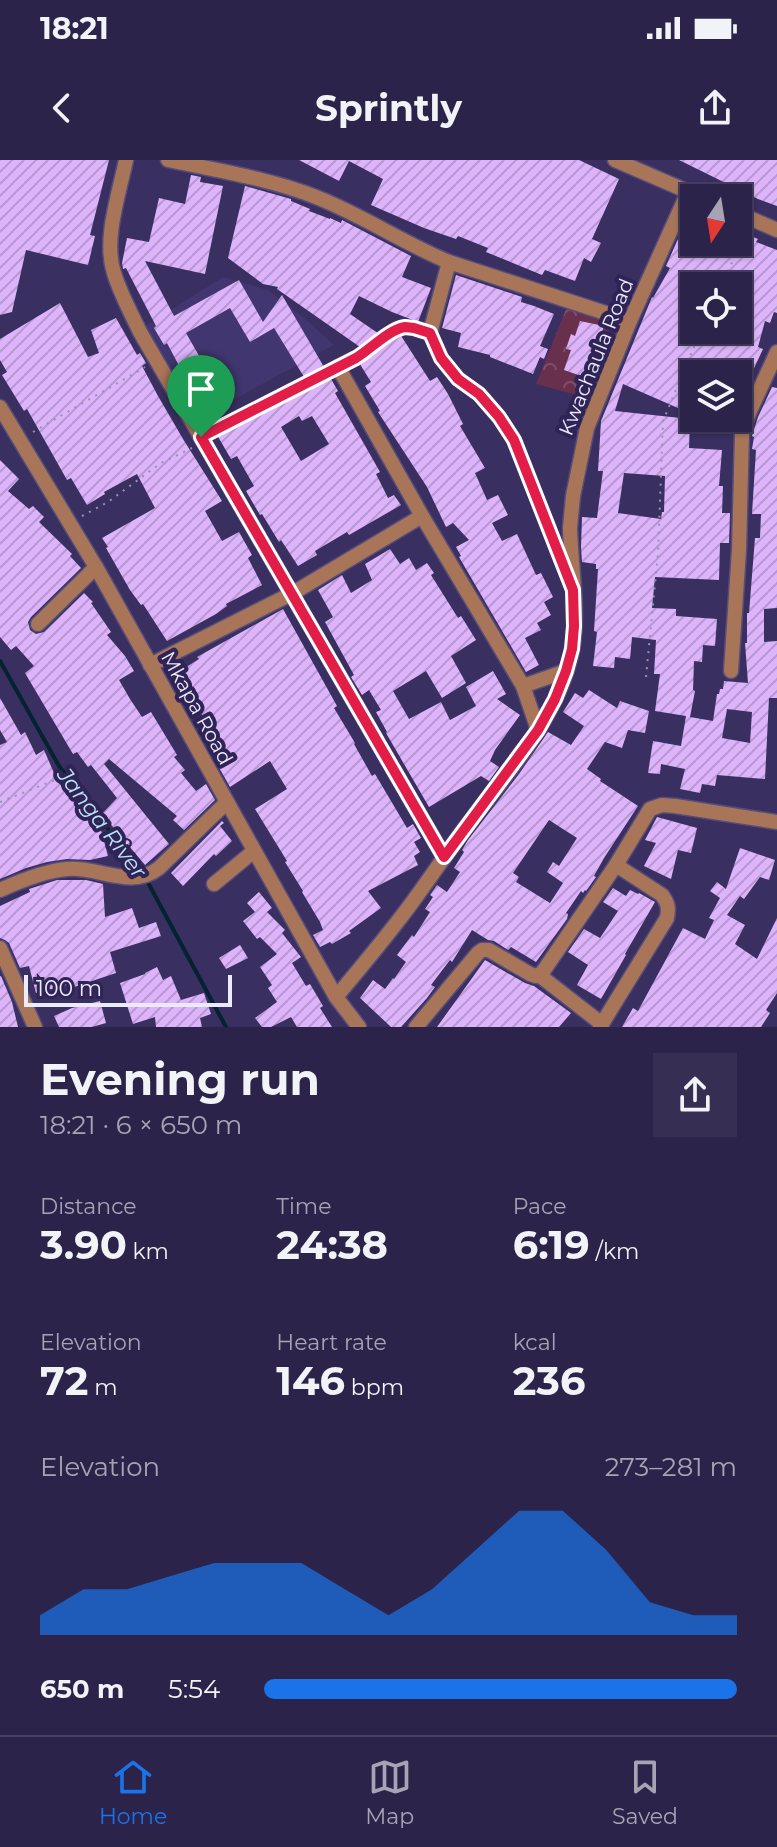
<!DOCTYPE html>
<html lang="en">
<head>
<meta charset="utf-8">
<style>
  :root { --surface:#2b2349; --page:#372f53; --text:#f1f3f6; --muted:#a6a4b4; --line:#474061; --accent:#1a73e8 }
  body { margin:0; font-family:Montserrat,sans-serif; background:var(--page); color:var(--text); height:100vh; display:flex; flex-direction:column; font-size:30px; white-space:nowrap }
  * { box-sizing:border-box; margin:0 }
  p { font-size:26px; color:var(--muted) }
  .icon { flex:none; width:44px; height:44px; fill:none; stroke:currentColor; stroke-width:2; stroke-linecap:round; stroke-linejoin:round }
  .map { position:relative; height:867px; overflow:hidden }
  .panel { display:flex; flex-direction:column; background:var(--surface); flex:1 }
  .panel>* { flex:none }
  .needle { width:52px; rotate:192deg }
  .fabs { position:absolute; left:680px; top:24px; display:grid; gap:16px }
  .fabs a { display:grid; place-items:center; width:72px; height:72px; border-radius:0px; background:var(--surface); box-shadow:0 2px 6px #0004,0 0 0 2px var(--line); font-size:40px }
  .scale { position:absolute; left:24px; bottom:20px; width:208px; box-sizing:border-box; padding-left:8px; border:4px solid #ecebfe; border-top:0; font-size:22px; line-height:28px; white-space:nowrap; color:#ecebfe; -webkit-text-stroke:6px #2f2455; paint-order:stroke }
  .pin { position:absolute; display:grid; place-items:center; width:68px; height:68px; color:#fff; margin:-82px -34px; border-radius:50% 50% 50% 0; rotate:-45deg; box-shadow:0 0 8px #0007 }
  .pin .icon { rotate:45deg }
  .round { display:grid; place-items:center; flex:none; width:84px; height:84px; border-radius:0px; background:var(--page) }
  .headline { display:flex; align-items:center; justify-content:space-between; height:136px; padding:0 40px }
  h1 { font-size:44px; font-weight:700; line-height:60px }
  .metrics { display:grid; grid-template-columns:repeat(3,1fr); gap:12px; height:136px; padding:8px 40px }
  .metrics div { display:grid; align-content:center }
  .metrics b { font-size:40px; font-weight:700 }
  .metrics small { font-size:22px; font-weight:400 }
  .metrics p { font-size:22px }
  .chart { height:224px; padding:16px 40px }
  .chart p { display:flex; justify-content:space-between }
  .chart svg { width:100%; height:144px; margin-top:8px; fill:var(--accent); opacity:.7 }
  ul { padding:0 40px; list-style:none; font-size:26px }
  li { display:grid; grid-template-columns:128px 96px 1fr; align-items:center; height:60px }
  li i { height:20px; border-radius:10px; background:var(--accent) }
  .status { display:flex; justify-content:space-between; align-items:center; height:56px; padding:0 40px; background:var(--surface); direction:ltr }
  .status svg { height:22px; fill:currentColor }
  header { display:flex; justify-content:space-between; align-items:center; height:104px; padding:0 40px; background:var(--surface); font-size:36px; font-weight:700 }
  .dock { display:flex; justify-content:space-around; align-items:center; height:112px; border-top:2px solid var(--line); background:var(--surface); font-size:22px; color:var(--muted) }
  .dock a { display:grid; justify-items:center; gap:4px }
  .dock .selected { color:var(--accent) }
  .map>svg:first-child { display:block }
</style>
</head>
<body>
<div class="status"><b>18:21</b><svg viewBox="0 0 49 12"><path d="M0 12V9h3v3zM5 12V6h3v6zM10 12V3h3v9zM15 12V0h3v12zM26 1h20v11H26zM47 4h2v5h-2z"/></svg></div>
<header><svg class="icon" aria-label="back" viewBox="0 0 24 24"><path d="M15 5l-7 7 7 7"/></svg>Sprintly<svg class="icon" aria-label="share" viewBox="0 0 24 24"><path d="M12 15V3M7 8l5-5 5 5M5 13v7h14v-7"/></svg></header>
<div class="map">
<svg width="777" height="867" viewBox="0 0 777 867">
  <defs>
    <pattern id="forest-crowns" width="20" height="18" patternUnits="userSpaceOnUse" patternTransform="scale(2)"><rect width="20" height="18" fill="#68304d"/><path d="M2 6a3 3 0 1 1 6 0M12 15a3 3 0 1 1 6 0" fill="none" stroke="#7e4e68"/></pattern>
    <pattern id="building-hatch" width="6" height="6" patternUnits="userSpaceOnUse" patternTransform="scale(2)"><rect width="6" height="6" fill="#ddb4fc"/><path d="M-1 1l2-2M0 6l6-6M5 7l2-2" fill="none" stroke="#b898d0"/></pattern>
  </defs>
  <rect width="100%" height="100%" fill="#392f61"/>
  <!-- built -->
  <polygon fill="#41366f" points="223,117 268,130 302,156 334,185 198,259 142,168"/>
  <!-- forest -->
  <polygon fill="url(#forest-crowns)" points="569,142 615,157 580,236 536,224"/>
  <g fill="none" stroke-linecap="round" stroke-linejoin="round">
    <!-- stream -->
    <g stroke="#042330" stroke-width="4">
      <polyline points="0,501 59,606 141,711"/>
      <polyline points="146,719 226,867"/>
    </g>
  </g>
  <!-- building -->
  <g fill="url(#building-hatch)" fill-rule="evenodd">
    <polygon points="0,0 109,0 90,75 95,76 88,105 26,90 12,152 0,155"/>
    <polygon points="299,0 579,0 619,19 592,79 601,83 591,102 584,98 575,121 545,110 542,115 486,92 488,88 458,76 456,79 424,68 371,45 383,19 349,1 339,21"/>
    <polygon points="679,0 777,0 777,46 758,39"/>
    <path d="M191 15 201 17 200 22 223 26 205 114 145 101 174 156 239 120 263 162 282 135 338 231 335 233 380 312 376 314 388 338 394 335 401 345 349 375 347 372 315 391 317 395 298 406 285 386 281 380 279 382 262 354 260 355 246 331 254 326 237 296 231 299 217 275 309 225 274 168 250 182 230 148 186 173 206 208 186 219 167 183 164 185 154 168 156 166 126 108 123 109 122 103 127 78 149 82 159 38 185 44ZM299 256 302 261 312 256 329 284 301 301 281 267Z"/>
    <polygon points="245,26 291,39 291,41 310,49 309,51 330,59 330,58 341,63 342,60 411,96 402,117 431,128 418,162 392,152 359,136 350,154 385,178 398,171 430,221 437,217 448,234 463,264 460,266 485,308 475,313 487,340 498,335 508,355 492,363 502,381 517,374 536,415 541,413 553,437 544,442 551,455 537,463 541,470 525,478 539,505 526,512 459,397 461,396 456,387 469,380 453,363 446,367 427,327 378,252 380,251 365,226 371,222 358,201 370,194 277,129 278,127 263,124 228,98"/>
    <path d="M693 45 694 82H738V75L745 77 746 74 758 79 756 82 777 90V153L774 152 770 163 765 161 758 187 763 189 750 217 753 220 742 244 739 243 738 244V214H719L703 207 699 214H694V255L623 224 615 251 690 259 689 288 722 290 719 326H723L722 353H730L729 383H720L719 420 655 417 652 448 676 449V456L717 459 715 486 703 485 702 502 694 501 693 530 695 531 690 557 713 561 717 534H719L720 529H723L724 521 748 523 745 483H747V453H749L755 378H760L761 354H752L756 290 752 289 754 277 752 276 758 257 772 227 777 228V448L764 449V482L777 481V538H769L765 619 717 615 715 626 702 624 700 633 680 629 685 609 661 604 660 614 648 613 653 581 681 586 686 556 655 551 660 514H654L656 480 632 477 630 499 615 497 614 508 593 506 597 472 594 471 598 409H596V404L582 402 581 387 582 357 597 358 603 311H598L601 261 652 137 653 138 670 108 666 106ZM694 126H738V170H694ZM624 313 665 316 664 352H662L661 359 618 353ZM727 549 752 552 750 583 722 578Z"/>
    <polygon points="456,115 522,137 521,142 534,146 554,154 540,186 548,189 544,199 540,197 533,214 490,197 490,195 458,187 461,173 442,168"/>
    <polygon points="60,143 88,197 99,193 91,170 116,158 137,195 140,193 146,203 142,206 158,236 183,279 222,341 205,351 222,381 239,372 252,395 248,398 262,425 226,444 227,446 216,454 167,481 143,444 141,445 130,430 106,388 108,387 102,378 155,348 137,314 104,332 105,334 87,345 71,318 67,320 27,249 24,251 2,215 7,212 0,200 0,179"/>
    <polygon points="580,161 604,166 587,218 564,210 571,190 566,189 571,174 575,176"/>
    <polygon points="0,300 19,319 8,331 29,349 33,346 44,357 39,362 72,394 70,396 81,408 31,457 28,462 30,470 36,474 44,472 84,433 93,442 91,443 111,472 107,475 125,496 134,511 119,520 130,539 142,557 151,552 177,595 174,597 185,610 181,613 196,631 206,624 215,640 184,670 173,660 177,656 109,599 104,604 169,684 145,705 102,654 117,638 91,605 88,607 77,592 73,594 25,513 34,506 16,486 11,490 0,477"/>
    <polygon points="390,389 400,404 409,398 416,410 427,403 434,413 431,415 458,458 461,456 476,480 451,496 466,523 442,538 426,511 393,531 409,559 441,542 450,560 476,546 466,527 493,511 506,534 497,539 520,555 495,590 490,601 499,607 489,621 481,616 429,647 386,573 387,572 376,552 381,550 369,530 362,535 351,517 354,515 325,462 333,457 318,430 342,415 351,433 372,420 365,404"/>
    <polygon points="283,449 337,546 334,548 355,583 354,584 372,616 375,614 407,668 413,664 421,678 414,682 420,692 414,696 418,705 368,731 381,748 349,771 351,773 332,784 330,782 320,787 313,775 323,770 320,762 302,732 303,731 285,702 287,701 255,649 287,629 270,601 230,627 217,604 227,598 191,536 189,537 175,514 199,499 197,497"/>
    <path d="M589 530 617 548 620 541 649 551 645 573 628 570 622 588 605 582 587 609 601 619 600 621 638 646 604 698 594 716 596 717 586 731 585 730 583 733 581 731 566 753 568 754 567 759 536 802 511 787 508 790 494 781 488 780 472 770 452 802 450 800 431 825 435 827 427 838 401 867H391L360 838 373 820 385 829 393 818 394 819 406 802 397 795 412 775 414 777 430 752 425 749 433 737 430 735 437 725 447 732 460 712 454 708 464 692 462 690 468 680 519 614 548 572 571 585 584 566 563 552 575 533 583 538ZM549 660 577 678 559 706 553 702 547 712 563 723 550 743 516 722 519 717 513 713Z"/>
    <polygon points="0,538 21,575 25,572 36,595 44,590 57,620 68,636 75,632 94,662 98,659 108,696 90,700 67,699 47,702 26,708 0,719 0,585 7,582 0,570"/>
    <polygon points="657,657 697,668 691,693 678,690 671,719 644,706 656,683 645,680"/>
    <polygon points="222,661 224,663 220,666 232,681 216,696 214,694 183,726 171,713"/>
    <polygon points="740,688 775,700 769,720 760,717 744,739 740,736 727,755 745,765 735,784 757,799 777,758 777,833 766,850 770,853 761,867 622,867 633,848 638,851 683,768 705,779 714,760 709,758 720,738 710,731 717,722 726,729"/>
    <polygon points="57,720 86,720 103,724 105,757 132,748 139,768 156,762 161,776 110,792 116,813 71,828 70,824 36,833 29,806 20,808 9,783 5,780 0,778 0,746 30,732 29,729"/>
    <polygon points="613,728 626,736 630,730 638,734 639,733 655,742 625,794 626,795 601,839 577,825 588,805 568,792 584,769 600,778 618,751 603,742"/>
    <polygon points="259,732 272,748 267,752 285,770 282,773 301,797 292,803 306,826 310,824 323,846 320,848 332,867 297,867 291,857 271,867 262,867 255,858 277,842 268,828 272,825 260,807 277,794 260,777 257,779 243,761 255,752 247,743"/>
    <polygon points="240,785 248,798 226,809 219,798"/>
    <polygon points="485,800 525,823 534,826 571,853 559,867 437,867"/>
    <polygon points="157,807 163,820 171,816 181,840 204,833 211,854 200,858 202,867 156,867 155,857 133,864 120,823 145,814 145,813"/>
    <polygon points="0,816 1,816 12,842 18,867 0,867"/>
    <polygon points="100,841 106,863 92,867 59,867 54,856 72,848"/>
  </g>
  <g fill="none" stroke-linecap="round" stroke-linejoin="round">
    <defs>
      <g id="minor">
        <path d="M126 0C119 34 103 80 114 113 120 133 131 153 140 172L444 697"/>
        <path d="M168 0C216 10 270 19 316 37 362 55 403 83 449 102L630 161"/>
        <polyline points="615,0 703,38"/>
        <polyline points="738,53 777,70"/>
        <polyline points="430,173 449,102"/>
        <polyline points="338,207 422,356 523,526 538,570"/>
        <polyline points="0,247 96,407 336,837 359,867"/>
        <polyline points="38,464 96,407"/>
        <polyline points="150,505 293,433 422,356"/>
        <polyline points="731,511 739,390 742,273 749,253 777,192"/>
        <polyline points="523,526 566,511"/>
        <polyline points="214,724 254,691"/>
        <path d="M0 730C20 721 44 711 67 709 98 706 131 730 159 708L227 642"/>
        <polyline points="0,788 35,867"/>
        <polyline points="539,815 602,864"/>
        <path d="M336 837C357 812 378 787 398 761 421 732 441 701 462 672 503 617 559 558 572 490 579 450 571 407 570 368L573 336 587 268 630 161 688 32"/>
        <polyline points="416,867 478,793 482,790 489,790 530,814 536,816 542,813 616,705"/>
        <path d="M600 867 667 758C669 748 668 743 662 735L616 705 650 649 662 645 675 646 777 662"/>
      </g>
    </defs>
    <!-- minor casing -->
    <use href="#minor" stroke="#564d7a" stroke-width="17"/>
    <!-- path -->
    <g stroke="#9792b3" stroke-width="2" stroke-dasharray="2 6" stroke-linecap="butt">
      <polyline points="721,126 746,73"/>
      <path d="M435 187C451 218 482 233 501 261 525 296 540 346 556 386"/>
      <polyline points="352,200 372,188 396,169 405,167 415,168"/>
      <polyline points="213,271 325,214"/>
      <polyline points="33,272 145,207"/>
      <polyline points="82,356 108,342 161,303 192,288"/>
      <polyline points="646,517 658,393 663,261 701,170"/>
      <polyline points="0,642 55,620"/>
    </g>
    <!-- minor -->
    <use href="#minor" stroke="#a87559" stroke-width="14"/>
  </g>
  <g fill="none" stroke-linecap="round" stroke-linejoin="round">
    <defs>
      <path id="route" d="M405 167 414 168 430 173 441 198 458 219 479 234 499 257 514 280 573 430 574 466 572 489 566 511 555 539 538 570 444 697 201 277 356 198C371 189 388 170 405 167Z"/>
    </defs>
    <!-- route casing -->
    <use href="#route" stroke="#fff" stroke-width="16"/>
    <!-- route -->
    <use href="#route" stroke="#e11d48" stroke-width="10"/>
  </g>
  <g text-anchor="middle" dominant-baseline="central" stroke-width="8" stroke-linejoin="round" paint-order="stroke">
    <!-- street labels -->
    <g font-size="20" fill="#ecebfe" stroke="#2f2455">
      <text transform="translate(596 197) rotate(-68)">Kwachaula Road</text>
      <text transform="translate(197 548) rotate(61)">Mkapa Road</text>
    </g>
    <!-- water labels -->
    <g font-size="22" font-style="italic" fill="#b9e5fb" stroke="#2f2455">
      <text transform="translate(102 663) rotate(53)">Janga River</text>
    </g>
  </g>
</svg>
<div class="fabs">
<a><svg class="needle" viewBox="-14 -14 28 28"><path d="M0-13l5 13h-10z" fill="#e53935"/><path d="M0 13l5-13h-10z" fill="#a6a4b4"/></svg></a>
<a><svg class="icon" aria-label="locate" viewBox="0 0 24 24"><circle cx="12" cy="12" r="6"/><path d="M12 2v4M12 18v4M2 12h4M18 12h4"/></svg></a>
<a><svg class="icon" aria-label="layers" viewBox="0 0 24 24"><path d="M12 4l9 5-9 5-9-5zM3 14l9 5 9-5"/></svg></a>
</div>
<div class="scale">100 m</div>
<div class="pin" style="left:201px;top:277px;background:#1e9e55"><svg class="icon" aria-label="arrive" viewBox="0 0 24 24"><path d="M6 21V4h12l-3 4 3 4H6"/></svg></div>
</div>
<section class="panel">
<div class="headline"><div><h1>Evening run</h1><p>18:21 · 6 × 650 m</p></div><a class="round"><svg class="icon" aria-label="share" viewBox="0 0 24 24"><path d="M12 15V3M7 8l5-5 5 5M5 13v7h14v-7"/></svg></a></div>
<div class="metrics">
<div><p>Distance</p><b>3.90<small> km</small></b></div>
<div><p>Time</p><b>24:38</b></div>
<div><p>Pace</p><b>6:19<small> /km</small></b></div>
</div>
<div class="metrics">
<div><p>Elevation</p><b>72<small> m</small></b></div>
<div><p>Heart rate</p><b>146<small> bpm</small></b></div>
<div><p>kcal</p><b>236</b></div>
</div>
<div class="chart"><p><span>Elevation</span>273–281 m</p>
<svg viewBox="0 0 160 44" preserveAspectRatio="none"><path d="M0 44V38L10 30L20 30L30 26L40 22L50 22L60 22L70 30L80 38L90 30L100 18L110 6L120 6L130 18L140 34L150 38L160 38V44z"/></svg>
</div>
<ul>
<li><b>650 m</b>5:54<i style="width:100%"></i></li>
</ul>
</section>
<nav class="dock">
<a class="selected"><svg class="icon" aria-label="home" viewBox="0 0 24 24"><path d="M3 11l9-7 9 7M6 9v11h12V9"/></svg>Home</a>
<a><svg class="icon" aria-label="map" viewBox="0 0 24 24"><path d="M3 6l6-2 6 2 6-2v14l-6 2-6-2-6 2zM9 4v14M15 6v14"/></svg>Map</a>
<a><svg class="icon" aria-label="saved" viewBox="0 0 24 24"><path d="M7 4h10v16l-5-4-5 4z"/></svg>Saved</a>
</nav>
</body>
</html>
